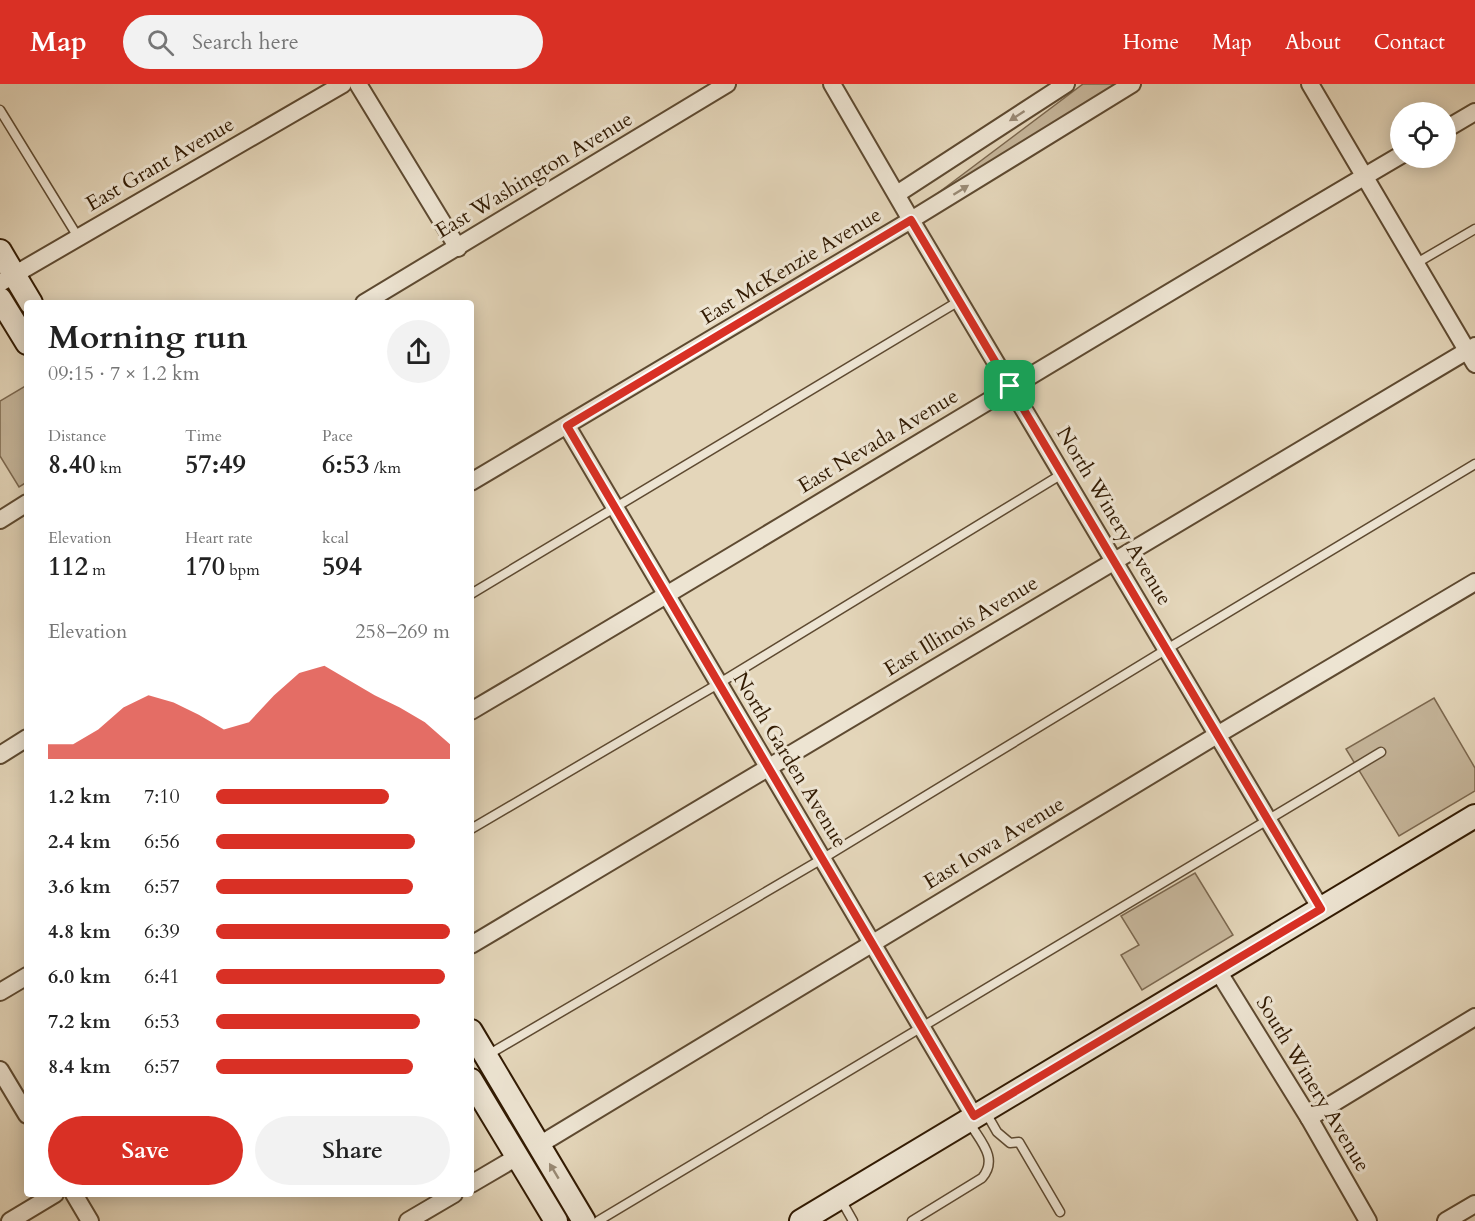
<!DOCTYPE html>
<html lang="en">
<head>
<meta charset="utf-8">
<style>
  :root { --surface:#fff; --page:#f2f2f2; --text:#222; --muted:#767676; --accent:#d93025 }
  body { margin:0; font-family:Cardo,serif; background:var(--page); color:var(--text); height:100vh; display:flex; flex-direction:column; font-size:22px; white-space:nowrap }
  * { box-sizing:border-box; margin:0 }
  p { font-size:20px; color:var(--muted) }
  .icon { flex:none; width:33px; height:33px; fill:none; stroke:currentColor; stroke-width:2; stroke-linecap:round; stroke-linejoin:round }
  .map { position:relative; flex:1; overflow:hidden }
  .panel { position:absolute; left:24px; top:216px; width:450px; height:897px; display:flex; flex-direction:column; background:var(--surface); border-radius:6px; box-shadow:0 3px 15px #0003 }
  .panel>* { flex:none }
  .tools { position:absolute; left:1390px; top:18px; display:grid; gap:12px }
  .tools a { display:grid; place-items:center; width:66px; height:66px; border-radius:50%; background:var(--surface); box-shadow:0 3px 15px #0003; font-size:30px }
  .pin { position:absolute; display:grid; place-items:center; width:51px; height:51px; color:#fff; margin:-26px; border-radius:12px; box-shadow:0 3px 9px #0006 }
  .round { display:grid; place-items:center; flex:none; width:63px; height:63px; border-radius:32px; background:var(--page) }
  .head { display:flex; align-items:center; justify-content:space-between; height:102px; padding:0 24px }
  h1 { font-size:33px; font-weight:800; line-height:45px }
  .stats { display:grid; grid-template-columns:repeat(3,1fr); gap:9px; height:102px; padding:6px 24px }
  .stats div { display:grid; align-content:center }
  .stats b { font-size:26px; font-weight:800 }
  .stats small { font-size:16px; font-weight:400 }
  .stats p { font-size:16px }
  .chart { height:168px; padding:12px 24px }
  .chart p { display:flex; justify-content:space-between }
  .chart svg { width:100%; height:108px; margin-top:6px; fill:var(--accent); opacity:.7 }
  .action { display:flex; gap:12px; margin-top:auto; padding:12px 24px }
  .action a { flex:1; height:69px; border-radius:36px; background:var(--accent); color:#fff; font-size:24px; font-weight:800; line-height:69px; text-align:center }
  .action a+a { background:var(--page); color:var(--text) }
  ul { padding:0 24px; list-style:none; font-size:20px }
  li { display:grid; grid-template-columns:96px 72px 1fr; align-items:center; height:45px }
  li i { height:15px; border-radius:8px; background:var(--accent) }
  header { display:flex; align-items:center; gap:36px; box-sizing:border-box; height:84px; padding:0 30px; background:var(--accent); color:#fff }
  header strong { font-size:28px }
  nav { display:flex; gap:33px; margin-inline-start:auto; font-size:21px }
  .search { width:420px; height:54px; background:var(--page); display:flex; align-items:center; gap:15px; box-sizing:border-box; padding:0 21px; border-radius:33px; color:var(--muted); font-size:22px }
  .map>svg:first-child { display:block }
</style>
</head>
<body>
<header>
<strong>Map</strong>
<div class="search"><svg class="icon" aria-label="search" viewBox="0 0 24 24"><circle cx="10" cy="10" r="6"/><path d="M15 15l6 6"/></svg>Search here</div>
<nav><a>Home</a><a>Map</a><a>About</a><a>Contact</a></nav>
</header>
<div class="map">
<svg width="1475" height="1137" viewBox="0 0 1475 1137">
  <rect width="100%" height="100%" fill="#e4d6ba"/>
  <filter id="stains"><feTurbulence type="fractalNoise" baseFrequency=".00333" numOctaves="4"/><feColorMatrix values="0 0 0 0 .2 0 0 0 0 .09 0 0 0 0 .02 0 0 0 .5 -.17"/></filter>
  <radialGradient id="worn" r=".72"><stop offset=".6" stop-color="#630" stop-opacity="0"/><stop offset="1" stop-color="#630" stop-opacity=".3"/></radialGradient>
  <!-- green -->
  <g fill="#c6b69b" stroke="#7c684f" stroke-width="1.5">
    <polygon points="1083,0 1121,0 926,118"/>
    <polygon points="27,301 27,398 19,403 0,372 0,317"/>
    <polygon points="1434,614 1475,684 1475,707 1399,752 1346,665"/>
    <polygon points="1195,789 1233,851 1142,906 1121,871 1139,861 1121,832"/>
  </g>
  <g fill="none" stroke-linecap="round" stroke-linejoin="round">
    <defs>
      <g id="lane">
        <polyline points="0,26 78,153"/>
        <polyline points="1415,180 1475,145"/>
        <polyline points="471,510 959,217"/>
        <polyline points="471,745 718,600 1062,390"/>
        <polyline points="486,972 822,775 1167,565 1475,380"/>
        <polyline points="985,1027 997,1048 1010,1059 1019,1058 1060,1128"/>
        <polyline points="840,1114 853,1137"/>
        <polyline points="598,1137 1381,668"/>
        <path d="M912 1137 982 1094C999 1074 980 1057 969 1038"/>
      </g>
      <g id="street">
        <polyline points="358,0 458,164"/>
        <polyline points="832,0 911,136 1321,825"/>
        <polyline points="1310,0 1475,280"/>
        <polyline points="1446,45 1475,28"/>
        <polyline points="897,110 1066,0"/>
        <polyline points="0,199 343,0"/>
        <polyline points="364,219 727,0"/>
        <polyline points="567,342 974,1032"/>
        <polyline points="471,398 911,136 1132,0"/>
        <polyline points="0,436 27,419"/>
        <path d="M471 627C782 444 1089 254 1401 71"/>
        <polyline points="0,671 27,654"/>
        <polyline points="471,861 1475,262"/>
        <polyline points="1218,887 1309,1034 1368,1137"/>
        <polyline points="0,908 27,892"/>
        <polyline points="0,986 27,1031"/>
        <polyline points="1309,1034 1475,933"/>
        <polyline points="539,1061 1217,651 1475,498"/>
        <polyline points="471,1100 517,1073"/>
        <polyline points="74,1110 90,1137"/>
        <polyline points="10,1137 55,1110"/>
        <polyline points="408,1137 454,1110"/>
        <polyline points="1446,1137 1475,1120"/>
      </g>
      <g id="secondary">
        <polyline points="0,167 31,219"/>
        <polyline points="0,215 27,259"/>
        <polyline points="471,947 584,1137"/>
        <polyline points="471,996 556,1137"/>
        <polyline points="801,1137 1475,732"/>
      </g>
    </defs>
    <!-- lane casing -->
    <use href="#lane" stroke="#5e4a31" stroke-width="11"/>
    <!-- street casing -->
    <use href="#street" stroke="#5e4a31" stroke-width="20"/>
    <!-- secondary casing -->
    <use href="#secondary" stroke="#321b03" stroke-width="26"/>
    <!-- lane -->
    <use href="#lane" stroke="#ede4d2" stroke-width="8"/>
    <!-- street -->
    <use href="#street" stroke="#ede4d2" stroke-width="16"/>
    <!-- secondary -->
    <use href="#secondary" stroke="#ede4d2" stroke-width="22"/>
  </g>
  <!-- one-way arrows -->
  <defs><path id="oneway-solid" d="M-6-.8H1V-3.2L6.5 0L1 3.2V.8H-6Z" transform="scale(1.5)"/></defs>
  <g fill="#998a75">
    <use href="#oneway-solid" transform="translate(1017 32) rotate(147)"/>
    <use href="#oneway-solid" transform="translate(961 106) rotate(-32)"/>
    <use href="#oneway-solid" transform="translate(554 1087) rotate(-121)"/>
  </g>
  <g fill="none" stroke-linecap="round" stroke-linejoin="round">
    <defs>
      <polygon id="route" points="911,136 1321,825 974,1032 567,342"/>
    </defs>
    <!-- route casing -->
    <use href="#route" stroke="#fff" stroke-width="12"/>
    <!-- route -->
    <use href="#route" stroke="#d93025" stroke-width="8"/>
  </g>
  <g text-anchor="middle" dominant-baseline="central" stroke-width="6" stroke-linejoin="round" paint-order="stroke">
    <!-- street labels -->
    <g font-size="21" fill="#321b03" stroke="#ede4d2">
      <text transform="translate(160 80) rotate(-30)">East Grant Avenue</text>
      <text transform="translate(534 91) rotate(-31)">East Washington Avenue</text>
      <text transform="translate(791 182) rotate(-31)">East McKenzie Avenue</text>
      <text transform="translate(878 357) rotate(-31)">East Nevada Avenue</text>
      <text transform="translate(1114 432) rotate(59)">North Winery Avenue</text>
      <text transform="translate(961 542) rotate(-31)">East Illinois Avenue</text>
      <text transform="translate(790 676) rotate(59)">North Garden Avenue</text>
      <text transform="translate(994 759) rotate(-31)">East Iowa Avenue</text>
      <text transform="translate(1313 1000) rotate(59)">South Winery Avenue</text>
    </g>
  </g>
  <rect width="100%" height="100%" filter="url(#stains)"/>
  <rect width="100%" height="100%" fill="url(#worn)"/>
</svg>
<div class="tools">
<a><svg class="icon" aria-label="locate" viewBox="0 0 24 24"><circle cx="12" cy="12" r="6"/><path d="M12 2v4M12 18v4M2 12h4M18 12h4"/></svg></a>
</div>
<div class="pin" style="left:1010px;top:302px;background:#1e9e55"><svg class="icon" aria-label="arrive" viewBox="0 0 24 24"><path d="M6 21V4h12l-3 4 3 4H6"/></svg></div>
<section class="panel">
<div class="head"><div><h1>Morning run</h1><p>09:15 · 7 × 1.2 km</p></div><a class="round"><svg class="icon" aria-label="share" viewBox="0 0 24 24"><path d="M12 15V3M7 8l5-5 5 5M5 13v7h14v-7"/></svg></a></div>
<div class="stats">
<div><p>Distance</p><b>8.40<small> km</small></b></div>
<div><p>Time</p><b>57:49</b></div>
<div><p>Pace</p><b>6:53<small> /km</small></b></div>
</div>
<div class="stats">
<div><p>Elevation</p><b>112<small> m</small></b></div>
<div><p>Heart rate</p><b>170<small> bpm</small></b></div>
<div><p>kcal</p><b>594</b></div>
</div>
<div class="chart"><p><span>Elevation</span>258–269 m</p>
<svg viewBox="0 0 160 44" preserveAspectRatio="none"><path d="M0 44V38L10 38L20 32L30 23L40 18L50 21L60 26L70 32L80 29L90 18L100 9L110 6L120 12L130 18L140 23L150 29L160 38V44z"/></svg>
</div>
<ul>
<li><b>1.2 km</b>7:10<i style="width:74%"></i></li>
<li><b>2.4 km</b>6:56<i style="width:85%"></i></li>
<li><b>3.6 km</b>6:57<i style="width:84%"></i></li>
<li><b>4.8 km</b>6:39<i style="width:100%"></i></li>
<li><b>6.0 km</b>6:41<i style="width:98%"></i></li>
<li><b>7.2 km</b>6:53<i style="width:87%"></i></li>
<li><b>8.4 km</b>6:57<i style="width:84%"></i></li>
</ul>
<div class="action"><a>Save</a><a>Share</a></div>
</section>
</div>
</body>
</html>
